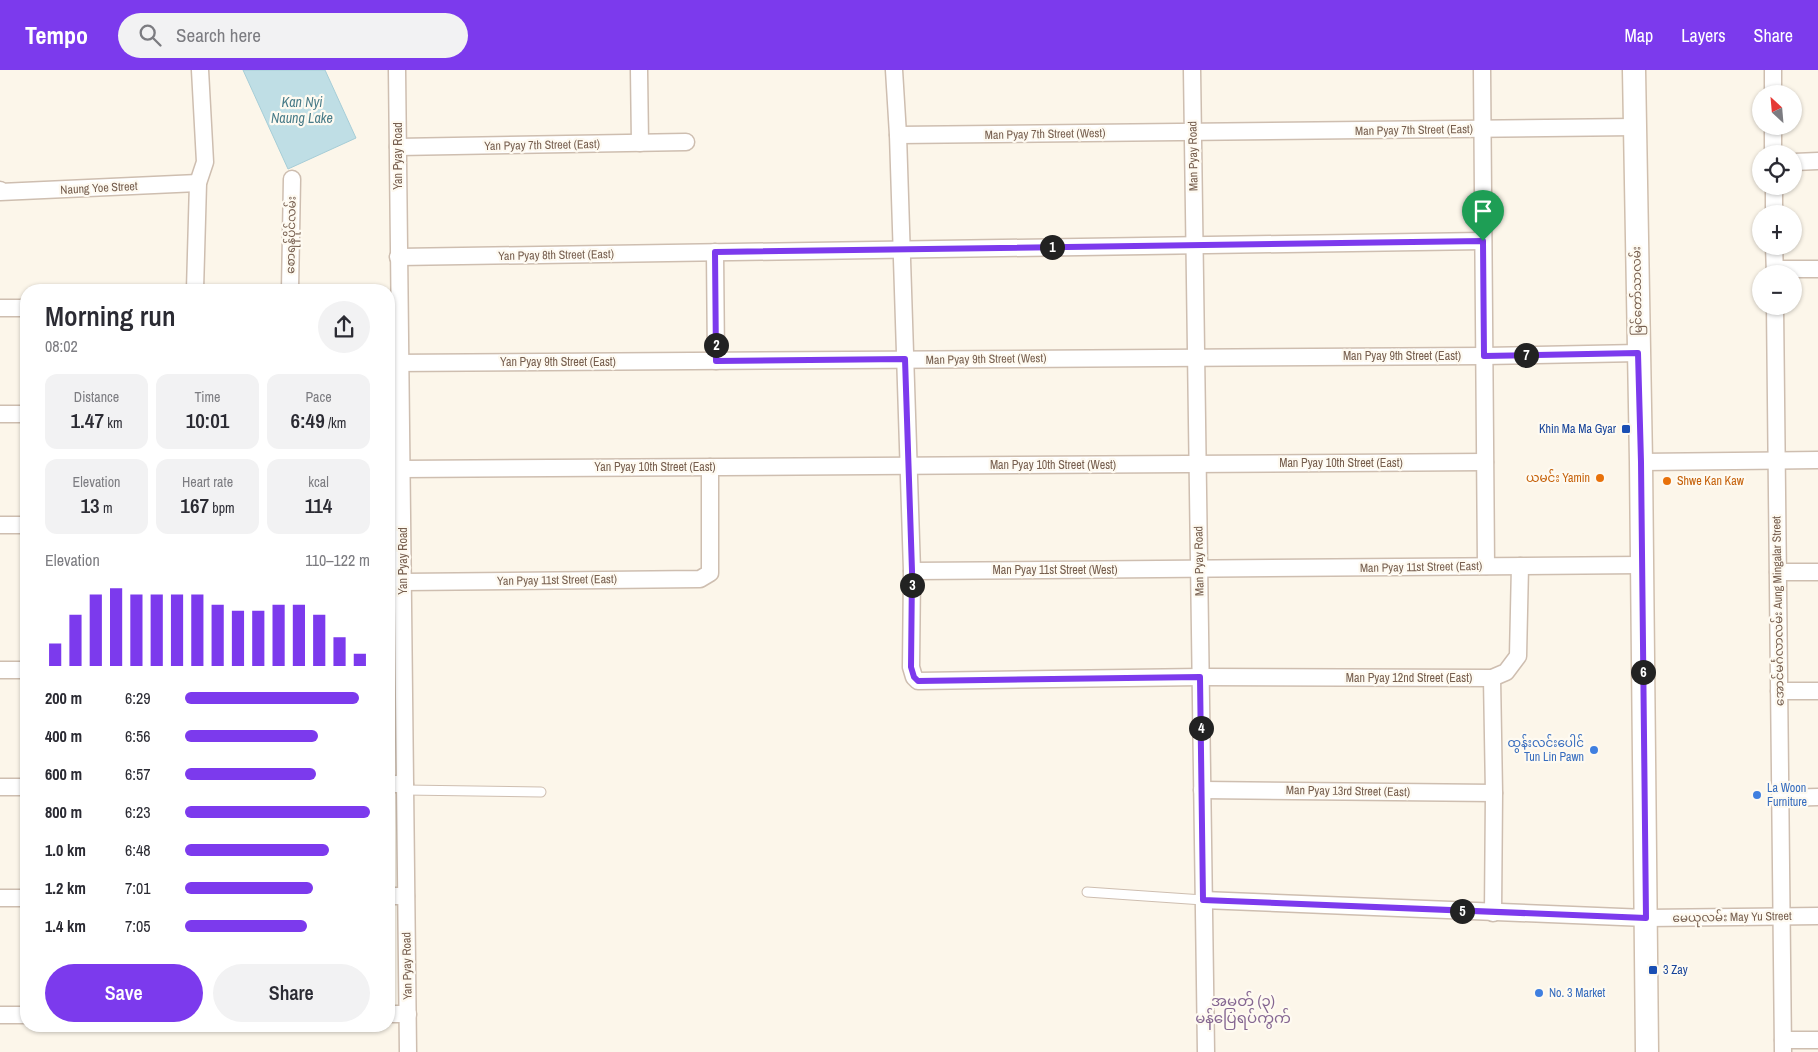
<!DOCTYPE html>
<html lang="en">
<head>
<meta charset="utf-8">
<style>
  :root { --surface:#fff; --page:#f2f2f3; --text:#2b2b33; --muted:#7c7c81; --accent:#7c3aed }
  body { margin:0; font-family:"Archivo Narrow","Noto Sans Myanmar",sans-serif; background:var(--page); color:var(--text); height:100vh; display:flex; flex-direction:column; font-size:19px; white-space:nowrap }
  * { box-sizing:border-box; margin:0 }
  p { font-size:16px; color:var(--muted) }
  .icon { flex:none; width:28px; height:28px; fill:none; stroke:currentColor; stroke-width:2; stroke-linecap:round; stroke-linejoin:round }
  .map { position:relative; flex:1; overflow:hidden }
  .details { position:absolute; left:20px; top:214px; width:375px; height:748px; display:flex; flex-direction:column; background:var(--surface); border-radius:20px; box-shadow:0 1px 4px #0004 }
  .details>* { flex:none }
  .needle { width:32px; rotate:334deg }
  .buttons { position:absolute; left:1752px; top:15px; display:grid; gap:10px }
  .buttons a { display:grid; place-items:center; width:50px; height:50px; border-radius:50%; background:var(--surface); box-shadow:0 1px 4px #0004; font-size:25px }
  .pin { position:absolute; display:grid; place-items:center; width:42px; height:42px; color:#fff; margin:-51px -21px; border-radius:50% 50% 50% 0; rotate:-45deg; box-shadow:0 0 5px #0007 }
  .pin .icon { rotate:45deg }
  .km { position:absolute; width:25px; height:25px; margin:-12px; border-radius:50%; background:#222; color:#fff; font-size:14px; line-height:25px; text-align:center }
  .round { display:grid; place-items:center; flex:none; width:52px; height:52px; border-radius:26px; background:var(--page) }
  .headline { display:flex; align-items:center; justify-content:space-between; height:85px; padding:0 25px }
  h1 { font-size:28px; font-weight:600; line-height:38px }
  .stats { display:grid; grid-template-columns:repeat(3,1fr); gap:8px; height:85px; padding:5px 25px }
  .stats div { display:grid; align-content:center; border-radius:12px; background:var(--page); text-align:center }
  .stats b { font-size:21px; font-weight:600 }
  .stats small { font-size:14px; font-weight:400 }
  .stats p { font-size:14px }
  .chart { height:140px; padding:10px 25px }
  .chart p { display:flex; justify-content:space-between }
  .chart svg { width:100%; height:90px; margin-top:5px; stroke:var(--accent); stroke-width:6 }
  .cta { display:flex; gap:10px; margin-top:auto; padding:10px 25px }
  .cta a { flex:1; height:58px; border-radius:30px; background:var(--accent); color:#fff; font-size:20px; font-weight:600; line-height:58px; text-align:center }
  .cta a+a { background:var(--page); color:var(--text) }
  ul { padding:0 25px; list-style:none; font-size:16px }
  li { display:grid; grid-template-columns:80px 60px 1fr; align-items:center; height:38px }
  li i { height:12px; border-radius:6px; background:var(--accent) }
  header { display:flex; align-items:center; gap:30px; box-sizing:border-box; height:70px; padding:0 25px; background:var(--accent); color:#fff }
  header strong { font-size:24px }
  nav { display:flex; gap:28px; margin-inline-start:auto; font-size:18px }
  .search { width:350px; height:45px; background:var(--page); display:flex; align-items:center; gap:12px; box-sizing:border-box; padding:0 18px; border-radius:28px; color:var(--muted); font-size:19px }
  .map>svg:first-child { display:block }
</style>
</head>
<body>
<header>
<strong>Tempo</strong>
<div class="search"><svg class="icon" aria-label="search" viewBox="0 0 24 24"><circle cx="10" cy="10" r="6"/><path d="M15 15l6 6"/></svg>Search here</div>
<nav><a>Map</a><a>Layers</a><a>Share</a></nav>
</header>
<div class="map">
<svg width="1818" height="982" viewBox="0 0 1818 982">
  <rect width="100%" height="100%" fill="#fcf6ea"/>
  <!-- water -->
  <polygon fill="#bfdee5" stroke="#a6cdd7" points="243,0 325,0 356,68 288,99"/>
  <g fill="none" stroke-linecap="round" stroke-linejoin="round">
    <defs>
      <g id="service">
        <polyline points="405,720 541,722"/>
        <polyline points="1087,822 1203,830"/>
      </g>
      <g id="minor">
        <polyline points="397,0 408,982"/>
        <polyline points="639,0 640,73"/>
        <polyline points="894,0 898,65 912,501 911,597 914,607 918,611 1201,607 1492,608 1506,602 1518,586 1520,496"/>
        <polyline points="1192,0 1206,982"/>
        <polyline points="1482,0 1486,496"/>
        <polyline points="1773,0 1773,24"/>
        <polyline points="1773,56 1773,84"/>
        <polyline points="898,65 1635,57"/>
        <polyline points="398,77 686,72"/>
        <polyline points="1794,92 1818,91"/>
        <polyline points="1774,116 1774,144"/>
        <polyline points="0,120 0,122 198,113"/>
        <polyline points="1774,176 1775,204"/>
        <polyline points="715,182 716,291"/>
        <polyline points="398,187 1483,171"/>
        <polyline points="1775,199 1818,199"/>
        <polyline points="195,220 198,113 205,92 200,0"/>
        <polyline points="290,220 292,109"/>
        <polyline points="1775,236 1783,982"/>
        <polyline points="0,238 26,238"/>
        <polyline points="389,293 1484,286 1639,283"/>
        <polyline points="0,344 26,344"/>
        <polyline points="1641,392 1818,390"/>
        <polyline points="402,399 1485,392"/>
        <polyline points="0,455 26,455"/>
        <polyline points="912,501 1642,495"/>
        <polyline points="1778,502 1818,502"/>
        <polyline points="403,512 700,509 710,503 710,397"/>
        <polyline points="0,600 26,600"/>
        <polyline points="1492,608 1494,723 1493,843"/>
        <polyline points="1779,621 1818,621"/>
        <polyline points="389,714 405,714"/>
        <polyline points="0,717 26,717"/>
        <polyline points="1202,720 1494,723"/>
        <polyline points="1780,728 1818,727"/>
        <polyline points="389,826 406,826"/>
        <polyline points="0,828 26,828"/>
        <polyline points="1203,830 1646,848 1818,846"/>
        <polyline points="389,944 408,944"/>
        <polyline points="0,945 26,945"/>
        <polyline points="1783,970 1818,970"/>
      </g>
      <polyline id="secondary" points="1634,0 1641,392 1647,982"/>
    </defs>
    <!-- service casing -->
    <use href="#service" stroke="#cebeb0" stroke-width="11"/>
    <!-- minor casing -->
    <use href="#minor" stroke="#cebeb0" stroke-width="19"/>
    <!-- secondary casing -->
    <use href="#secondary" stroke="#d0bfae" stroke-width="25"/>
    <!-- service -->
    <use href="#service" stroke="#fff" stroke-width="9"/>
    <!-- minor -->
    <use href="#minor" stroke="#fff" stroke-width="16"/>
    <!-- secondary -->
    <use href="#secondary" stroke="#fff" stroke-width="22"/>
  </g>
  <g fill="none" stroke-linecap="round" stroke-linejoin="round">
    <defs>
      <polygon id="route" points="1483,171 1484,286 1638,283 1641,392 1646,848 1203,830 1200,607 918,611 914,607 911,597 912,501 905,289 716,291 715,182"/>
    </defs>
    <!-- route casing -->
    <use href="#route" stroke="#fff" stroke-width="10"/>
    <!-- route -->
    <use href="#route" stroke="#7c3aed" stroke-width="6"/>
  </g>
  <!-- markers -->
  <g fill="#1a4fb4" stroke="#fefaf1" stroke-width="2">
    <rect x="1621" y="354" width="10" height="10" rx="2.5"/>
    <rect x="1648" y="895" width="10" height="10" rx="2.5"/>
  </g>
  <g fill="#e8710a" stroke="#fefaf1" stroke-width="2">
    <circle cx="1600" cy="408" r="5"/>
    <circle cx="1667" cy="411" r="5"/>
  </g>
  <g fill="#3f7fe0" stroke="#fefaf1" stroke-width="2">
    <circle cx="1594" cy="680" r="5"/>
    <circle cx="1757" cy="725" r="5"/>
    <circle cx="1539" cy="923" r="5"/>
  </g>
  <g text-anchor="middle" dominant-baseline="central" stroke-width="4.5" stroke-linejoin="round" paint-order="stroke">
    <!-- street labels -->
    <g font-size="12" fill="#765e4e" stroke="#fefaf1">
      <text transform="translate(1414 60) rotate(-1)">Man Pyay 7th Street (East)</text>
      <text transform="translate(1045 64) rotate(-1)">Man Pyay 7th Street (West)</text>
      <text transform="translate(542 75) rotate(-1)">Yan Pyay 7th Street (East)</text>
      <text transform="translate(398 86) rotate(-90)">Yan Pyay Road</text>
      <text transform="translate(1193 86) rotate(-91)">Man Pyay Road</text>
      <text transform="translate(99 118) rotate(-3)">Naung Yoe Street</text>
      <text transform="translate(291 165) rotate(-89)">စောရန်ပိုင်လမ်း</text>
      <text transform="translate(556 185) rotate(-1)">Yan Pyay 8th Street (East)</text>
      <text transform="translate(1637 221) rotate(-91)">မြင်တော်သာလမ်း</text>
      <text x="1402" y="286">Man Pyay 9th Street (East)</text>
      <text transform="translate(986 289) rotate(-1)">Man Pyay 9th Street (West)</text>
      <text x="558" y="292">Yan Pyay 9th Street (East)</text>
      <text x="1341" y="393">Man Pyay 10th Street (East)</text>
      <text x="1053" y="395">Man Pyay 10th Street (West)</text>
      <text x="655" y="397">Yan Pyay 10th Street (East)</text>
      <text transform="translate(403 491) rotate(-90)">Yan Pyay Road</text>
      <text transform="translate(1199 491) rotate(-91)">Man Pyay Road</text>
      <text transform="translate(1421 497) rotate(-1)">Man Pyay 11st Street (East)</text>
      <text x="1055" y="500">Man Pyay 11st Street (West)</text>
      <text transform="translate(557 510) rotate(-1)">Yan Pyay 11st Street (East)</text>
      <text transform="translate(1778 541) rotate(-91)">အောင်မင်္ဂလာလမ်း Aung Mingalar Street</text>
      <text x="1409" y="608">Man Pyay 12nd Street (East)</text>
      <text transform="translate(1348 721) rotate(1)">Man Pyay 13rd Street (East)</text>
      <text transform="translate(1732 847) rotate(-1)">မေယုလမ်း May Yu Street</text>
      <text transform="translate(407 896) rotate(-91)">Yan Pyay Road</text>
    </g>
    <!-- transit labels -->
    <g font-size="12" fill="#164399" stroke="#fefaf1" text-anchor="end">
      <text x="1616" y="359">Khin Ma Ma Gyar</text>
      <text x="1663" y="900" text-anchor="start">3 Zay</text>
    </g>
    <!-- food labels -->
    <g font-size="12" fill="#c56008" stroke="#fefaf1" text-anchor="end">
      <text x="1590" y="408">ယမင်း Yamin</text>
      <text x="1677" y="411" text-anchor="start">Shwe Kan Kaw</text>
    </g>
    <!-- shop labels -->
    <g font-size="12" fill="#366cbe" stroke="#fefaf1" text-anchor="start">
      <text x="1584" y="673" text-anchor="end">ထွန်းလင်းပေါင်<tspan x="1584" dy="14">Tun Lin Pawn</tspan></text>
      <text x="1767" y="718">La Woon<tspan x="1767" dy="14">Furniture</tspan></text>
      <text x="1549" y="923">No. 3 Market</text>
    </g>
    <!-- water labels -->
    <g font-size="14" font-style="italic" fill="#487b88" stroke="#fefaf1">
      <text x="302" y="32">Kan Nyi<tspan x="302" dy="16">Naung Lake</tspan></text>
    </g>
    <!-- quarter labels -->
    <g font-size="15" fill="#856691" stroke="#fefaf1">
      <text x="1243" y="930">အမှတ် (၃)<tspan x="1243" dy="17">မန်ပြေရပ်ကွက်</tspan></text>
    </g>
  </g>
</svg>
<div class="buttons">
<a><svg class="needle" viewBox="-14 -14 28 28"><path d="M0-13l5 13h-10z" fill="#e53935"/><path d="M0 13l5-13h-10z" fill="#7c7c81"/></svg></a>
<a><svg class="icon" aria-label="locate" viewBox="0 0 24 24"><circle cx="12" cy="12" r="6"/><path d="M12 2v4M12 18v4M2 12h4M18 12h4"/></svg></a>
<a>+</a>
<a>−</a>
</div>
<div class="pin" style="left:1483px;top:171px;background:#1e9e55"><svg class="icon" aria-label="arrive" viewBox="0 0 24 24"><path d="M6 21V4h12l-3 4 3 4H6"/></svg></div>
<b class="km" style="left:1052px;top:177px">1</b>
<b class="km" style="left:716px;top:275px">2</b>
<b class="km" style="left:912px;top:515px">3</b>
<b class="km" style="left:1201px;top:658px">4</b>
<b class="km" style="left:1462px;top:841px">5</b>
<b class="km" style="left:1643px;top:602px">6</b>
<b class="km" style="left:1526px;top:285px">7</b>
<section class="details">
<div class="headline"><div><h1>Morning run</h1><p>08:02</p></div><a class="round"><svg class="icon" aria-label="share" viewBox="0 0 24 24"><path d="M12 15V3M7 8l5-5 5 5M5 13v7h14v-7"/></svg></a></div>
<div class="stats">
<div><p>Distance</p><b>1.47<small> km</small></b></div>
<div><p>Time</p><b>10:01</b></div>
<div><p>Pace</p><b>6:49<small> /km</small></b></div>
</div>
<div class="stats">
<div><p>Elevation</p><b>13<small> m</small></b></div>
<div><p>Heart rate</p><b>167<small> bpm</small></b></div>
<div><p>kcal</p><b>114</b></div>
</div>
<div class="chart"><p><span>Elevation</span>110–122 m</p>
<svg viewBox="0 0 160 44" preserveAspectRatio="none"><path d="M5 44V33M15 44V19M25 44V9M35 44V6M45 44V9M55 44V9M65 44V9M75 44V9M85 44V14M95 44V17M105 44V17M115 44V14M125 44V14M135 44V19M145 44V30M155 44V38"/></svg>
</div>
<ul>
<li><b>200 m</b>6:29<i style="width:94%"></i></li>
<li><b>400 m</b>6:56<i style="width:72%"></i></li>
<li><b>600 m</b>6:57<i style="width:71%"></i></li>
<li><b>800 m</b>6:23<i style="width:100%"></i></li>
<li><b>1.0 km</b>6:48<i style="width:78%"></i></li>
<li><b>1.2 km</b>7:01<i style="width:69%"></i></li>
<li><b>1.4 km</b>7:05<i style="width:66%"></i></li>
</ul>
<div class="cta"><a>Save</a><a>Share</a></div>
</section>
</div>
</body>
</html>
